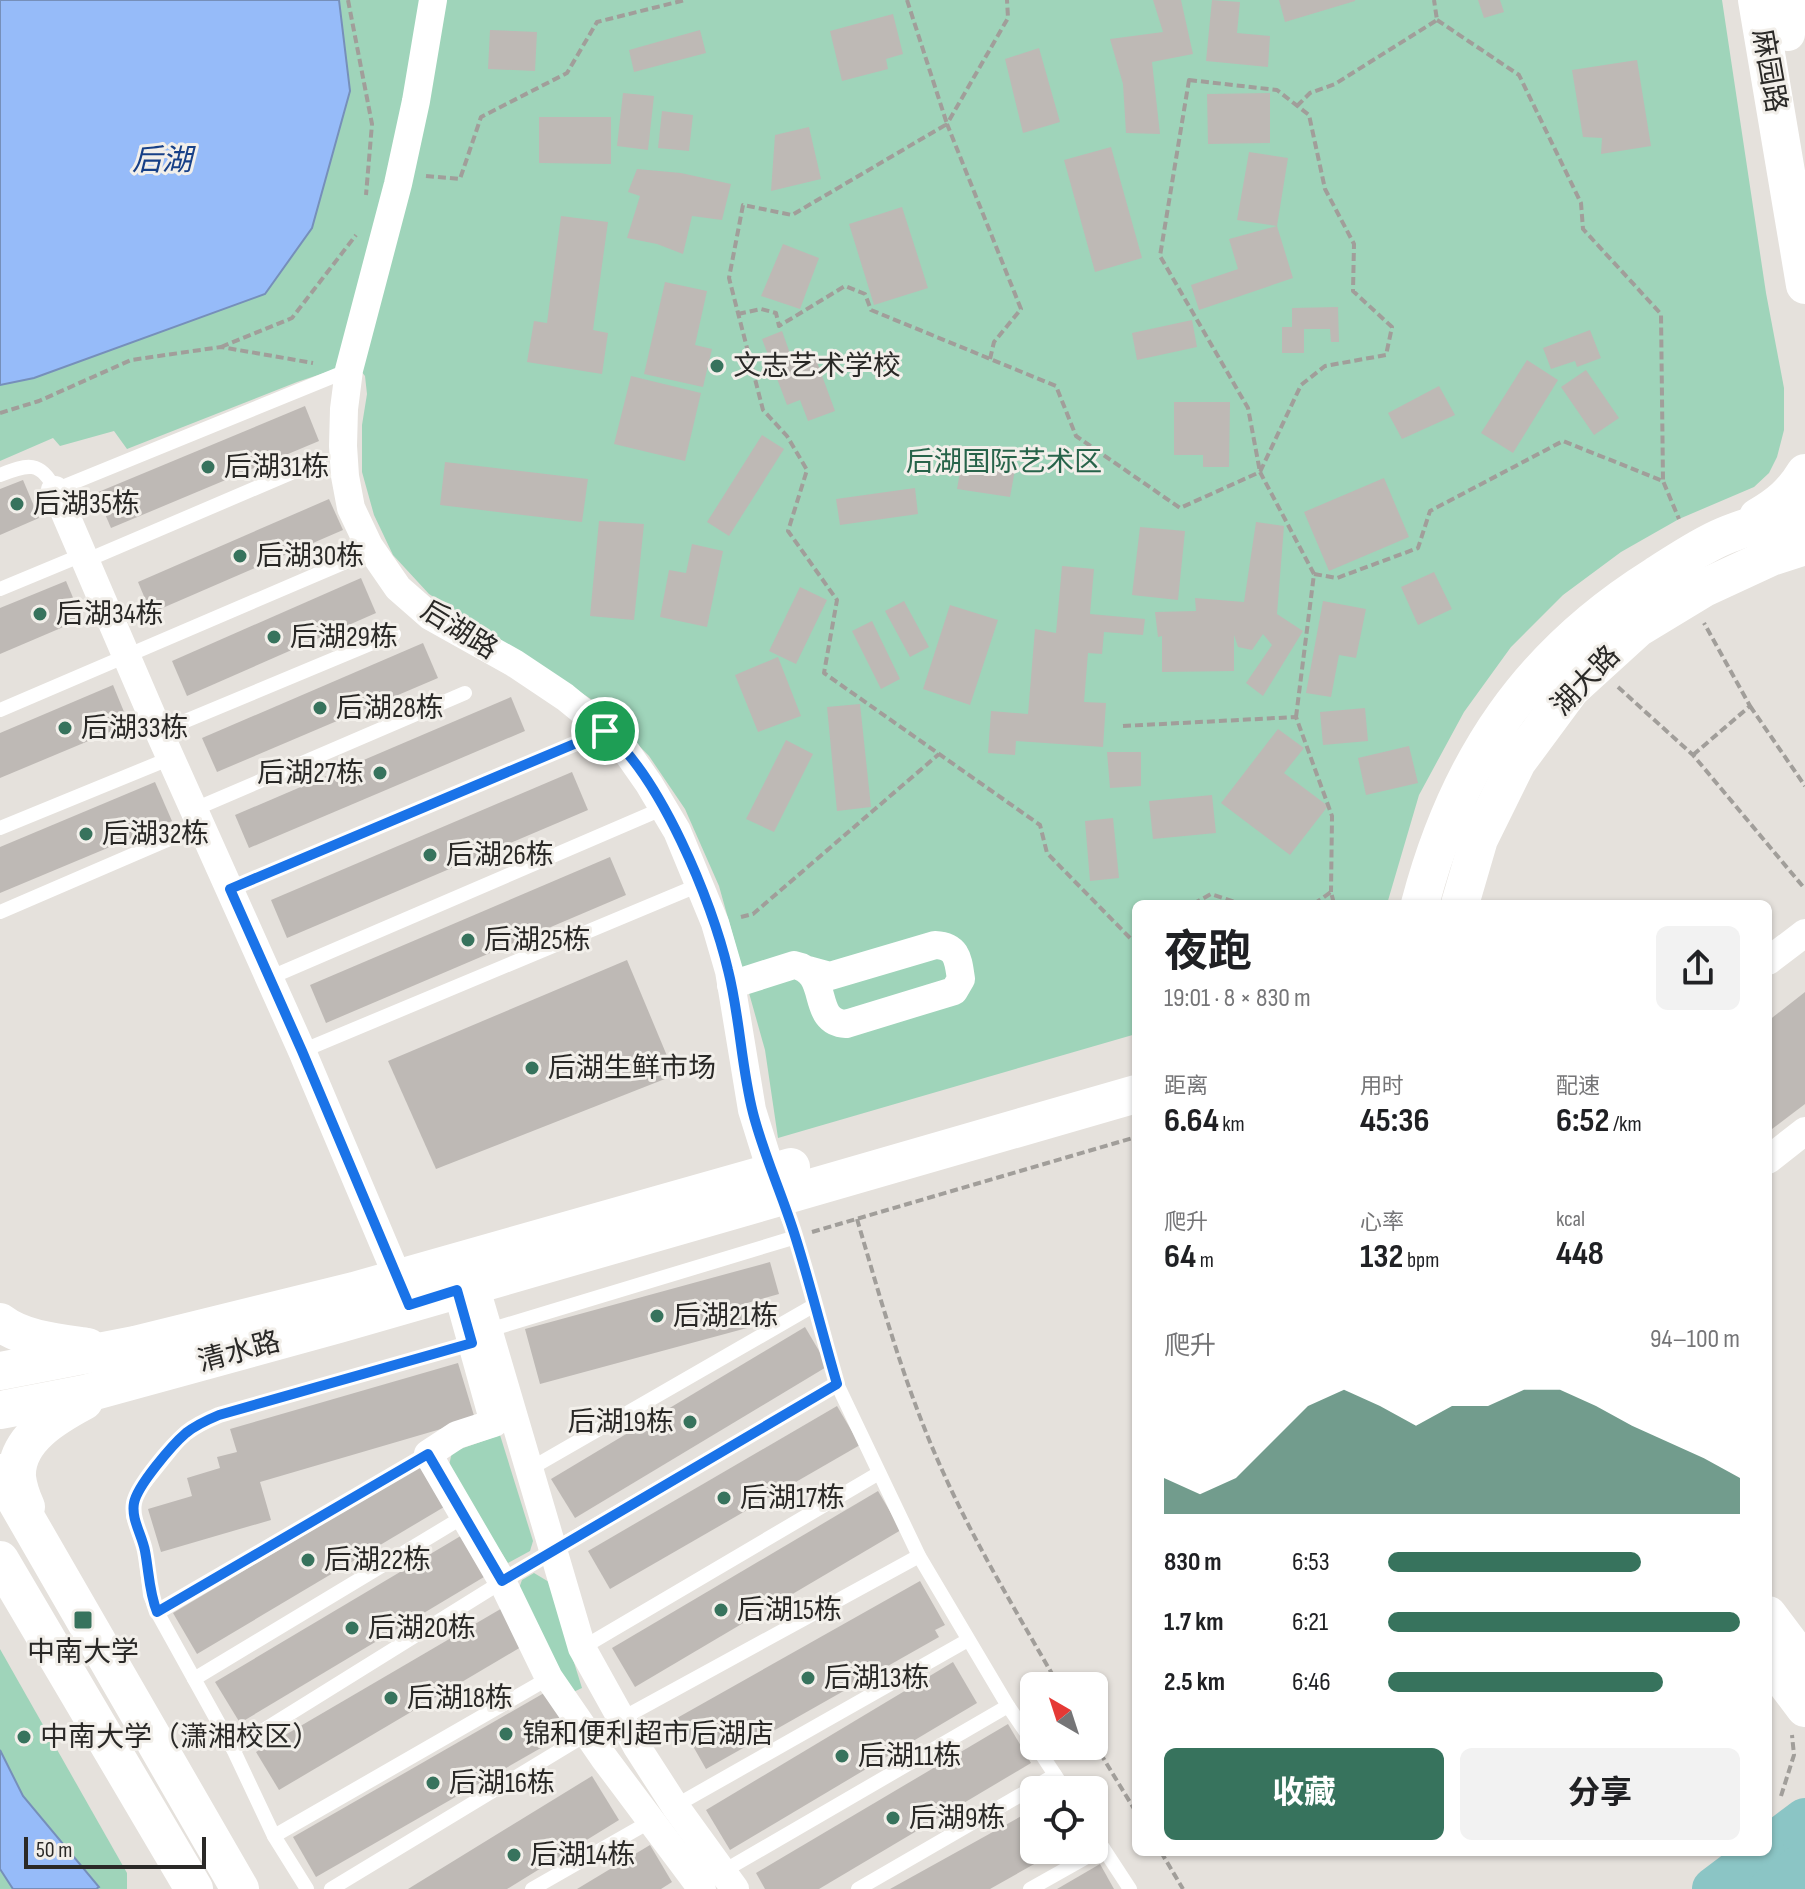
<!DOCTYPE html>
<html lang="zh">
<head>
<meta charset="utf-8">
<style>
  :root { --surface:#fff; --page:#f2f2f2; --text:#202124; --muted:#757577; --accent:#37735d }
  body { margin:0; font-family:"Sofia Sans Condensed","Noto Sans SC",sans-serif; background:var(--page); color:var(--text); height:100vh; display:flex; flex-direction:column; font-size:30px; white-space:nowrap }
  * { box-sizing:border-box; margin:0 }
  p { font-size:26px; color:var(--muted) }
  .icon { flex:none; width:44px; height:44px; fill:none; stroke:currentColor; stroke-width:2; stroke-linecap:round; stroke-linejoin:round }
  .map { position:relative; flex:1; overflow:hidden }
  .drawer { position:absolute; left:1132px; top:900px; width:640px; height:956px; display:flex; flex-direction:column; background:var(--surface); border-radius:12px; box-shadow:0 2px 6px #0004 }
  .drawer>* { flex:none }
  .needle { width:52px; rotate:321deg }
  .buttons { position:absolute; left:1020px; top:1672px; display:grid; gap:16px }
  .buttons a { display:grid; place-items:center; width:88px; height:88px; border-radius:12px; background:var(--surface); box-shadow:0 2px 6px #0004; font-size:40px }
  .scale { position:absolute; left:24px; bottom:20px; width:182px; box-sizing:border-box; padding-left:8px; border:4px solid #2a2927; border-top:0; font-size:22px; line-height:28px; white-space:nowrap; color:#2a2927; -webkit-text-stroke:6px #f2efea; paint-order:stroke }
  .pin { position:absolute; display:grid; place-items:center; width:68px; height:68px; color:#fff; margin:-34px; border:4px solid #fff; border-radius:50%; box-shadow:0 2px 8px #0007 }
  .round { display:grid; place-items:center; flex:none; width:84px; height:84px; border-radius:12px; background:var(--page) }
  .head { display:flex; align-items:center; justify-content:space-between; height:136px; padding:0 32px }
  h1 { font-size:44px; font-weight:700; line-height:60px }
  .metrics { display:grid; grid-template-columns:repeat(3,1fr); gap:12px; height:136px; padding:8px 32px }
  .metrics div { display:grid; align-content:center }
  .metrics b { font-size:34px; font-weight:700 }
  .metrics small { font-size:22px; font-weight:400 }
  .metrics p { font-size:22px }
  .chart { height:224px; padding:16px 32px }
  .chart p { display:flex; justify-content:space-between }
  .chart svg { width:100%; height:144px; margin-top:8px; fill:var(--accent); opacity:.7 }
  .primary-button { display:flex; gap:16px; margin-top:auto; padding:16px 32px }
  .primary-button a { flex:1; height:92px; border-radius:12px; background:var(--accent); color:#fff; font-size:32px; font-weight:700; line-height:92px; text-align:center }
  .primary-button a+a { background:var(--page); color:var(--text) }
  ul { padding:0 32px; list-style:none; font-size:26px }
  li { display:grid; grid-template-columns:128px 96px 1fr; align-items:center; height:60px }
  li i { height:20px; border-radius:10px; background:var(--accent) }
  .map>svg:first-child { display:block }
</style>
</head>
<body>
<div class="map">
<svg width="1805" height="1889" viewBox="0 0 1805 1889">
  <rect width="100%" height="100%" fill="#e5e1dc"/>
  <!-- green -->
  <g fill="#9fd4ba">
    <polygon points="0,0 1722,0 1766,293 1784,388 1784,430 1777,457 1769,473 1754,487 1679,519 1621,552 1563,595 1511,647 1464,712 1419,795 1387,904 1136,904 1136,1034 778,1138 765,1050 719,886 685,809 649,756 597,703 429,594 393,555 374,515 362,472 362,425 367,394 365,376 357,366 339,368 297,382 127,449 114,431 60,446 53,438 0,461"/>
    <polygon points="500,1435 533,1541 530,1551 508,1563 448,1470 452,1452"/>
    <polygon points="534,1573 549,1582 582,1688 569,1694 518,1591 522,1580"/>
    <polygon points="0,1649 127,1873 127,1889 0,1889"/>
  </g>
  <!-- water -->
  <g fill="#96bbf9" stroke="#768fba" stroke-width="2">
    <polygon points="0,0 339,0 350,91 312,228 265,294 34,378 0,385"/>
    <polygon points="0,1750 23,1796 99,1887 96,1889 13,1889 0,1869"/>
  </g>
  <!-- building -->
  <g fill="#beb9b5">
    <polygon points="1153,0 1181,0 1193,54 1152,62 1160,134 1126,133 1123,84 1110,39 1163,32"/>
    <polygon points="1212,0 1240,2 1237,33 1270,36 1268,67 1206,61"/>
    <polygon points="1279,0 1355,0 1355,1 1285,22"/>
    <polygon points="1478,0 1500,0 1504,12 1484,18"/>
    <polygon points="893,14 903,54 886,59 888,69 842,81 830,31"/>
    <polygon points="490,30 537,32 535,71 488,69"/>
    <polygon points="700,30 706,53 634,72 629,50"/>
    <polygon points="1039,48 1060,122 1023,133 1005,59"/>
    <polygon points="1637,60 1651,146 1601,154 1602,138 1583,137 1572,70"/>
    <polygon points="623,93 654,96 648,150 617,146"/>
    <polygon points="1270,93 1270,143 1208,144 1207,94"/>
    <polygon points="662,111 693,115 689,151 658,148"/>
    <polygon points="539,117 611,117 611,164 539,163"/>
    <polygon points="809,127 821,179 771,191 775,135"/>
    <polygon points="1111,147 1142,258 1095,272 1064,160"/>
    <polygon points="1249,152 1288,158 1277,226 1293,278 1199,310 1191,285 1238,269 1229,239 1277,226 1237,220"/>
    <polygon points="637,169 681,173 731,184 722,220 692,216 683,254 657,244 627,238 640,196 628,192"/>
    <polygon points="902,207 928,288 874,305 849,224"/>
    <polygon points="561,216 608,222 593,330 608,333 602,374 527,362 534,321 547,323"/>
    <polygon points="783,244 819,258 800,309 761,296"/>
    <polygon points="665,282 707,291 695,345 712,349 703,387 644,374"/>
    <polygon points="1338,307 1339,342 1331,342 1330,329 1304,329 1304,353 1282,353 1282,327 1292,327 1292,308"/>
    <polygon points="1192,320 1197,347 1137,360 1132,333"/>
    <polygon points="1590,330 1601,358 1577,367 1575,361 1551,369 1543,348"/>
    <polygon points="782,331 792,359 813,351 835,411 808,421 800,400 787,405 762,339"/>
    <polygon points="1527,360 1558,380 1513,453 1481,433"/>
    <polygon points="1586,370 1619,418 1594,435 1561,387"/>
    <polygon points="631,376 701,393 685,461 614,444"/>
    <polygon points="1439,386 1455,415 1402,439 1388,413"/>
    <polygon points="1174,402 1230,402 1229,467 1203,467 1203,455 1174,455"/>
    <polygon points="305,406 319,441 111,528 96,493"/>
    <polygon points="762,435 784,449 729,536 707,522"/>
    <polygon points="962,461 1015,470 1010,497 957,489"/>
    <polygon points="445,462 588,479 582,522 440,505"/>
    <polygon points="1384,478 1409,537 1329,571 1304,512"/>
    <polygon points="23,480 39,518 0,535 0,489"/>
    <polygon points="915,488 918,514 840,525 836,499"/>
    <polygon points="329,499 343,530 151,613 138,582"/>
    <polygon points="599,521 644,524 634,620 590,616"/>
    <polygon points="1256,522 1284,526 1277,614 1303,631 1263,696 1246,683 1272,645 1263,634 1252,650 1238,647 1234,635 1234,671 1162,672 1162,636 1158,637 1155,612 1196,611 1195,598 1244,602"/>
    <polygon points="1140,527 1185,531 1178,600 1132,595"/>
    <polygon points="692,544 723,551 707,627 660,617 669,570 686,573"/>
    <polygon points="1062,566 1094,569 1090,614 1145,619 1143,635 1104,632 1102,654 1088,653 1084,702 1106,703 1103,747 1016,741 1015,755 988,753 991,711 1028,714 1035,629 1056,633"/>
    <polygon points="1434,572 1452,609 1418,625 1401,587"/>
    <polygon points="361,578 376,613 187,696 172,661"/>
    <polygon points="66,581 82,619 0,654 0,608"/>
    <polygon points="800,587 827,600 796,664 769,651"/>
    <polygon points="904,601 929,647 910,657 885,611"/>
    <polygon points="1323,601 1366,609 1356,658 1339,655 1331,697 1306,693"/>
    <polygon points="950,605 998,620 970,705 923,689"/>
    <polygon points="872,621 900,679 881,689 852,631"/>
    <polygon points="423,643 438,678 217,772 202,738"/>
    <polygon points="778,657 801,716 758,732 735,675"/>
    <polygon points="113,685 129,724 0,778 0,733"/>
    <polygon points="511,697 525,731 249,848 235,815"/>
    <polygon points="860,704 871,807 837,811 827,707"/>
    <polygon points="1365,708 1368,741 1323,745 1320,712"/>
    <polygon points="1278,729 1304,748 1284,773 1328,806 1290,855 1221,803"/>
    <polygon points="786,740 813,754 774,832 746,819"/>
    <polygon points="1409,746 1418,783 1366,795 1358,758"/>
    <polygon points="1107,752 1141,752 1141,786 1110,788"/>
    <polygon points="572,772 588,810 287,938 271,900"/>
    <polygon points="155,782 172,821 0,893 0,847"/>
    <polygon points="1212,795 1216,833 1153,839 1149,801"/>
    <polygon points="1113,818 1119,878 1090,881 1085,821"/>
    <polygon points="610,857 626,895 326,1023 310,985"/>
    <polygon points="627,960 675,1075 436,1169 388,1061"/>
    <polygon points="1805,992 1805,1104 1768,1132 1768,1021"/>
    <polygon points="770,1262 779,1294 740,1305 747,1328 540,1384 525,1329"/>
    <polygon points="805,1327 828,1366 575,1518 551,1479"/>
    <polygon points="458,1363 475,1419 260,1482 271,1520 161,1552 148,1509 192,1496 187,1478 220,1468 217,1457 237,1452 230,1429"/>
    <polygon points="837,1406 860,1445 610,1589 588,1551"/>
    <polygon points="420,1466 444,1507 197,1654 173,1613"/>
    <polygon points="878,1491 901,1530 635,1687 612,1648"/>
    <polygon points="464,1534 489,1574 240,1723 215,1682"/>
    <polygon points="920,1581 945,1625 935,1630 939,1637 706,1769 677,1718"/>
    <polygon points="504,1607 526,1644 279,1790 256,1752"/>
    <polygon points="953,1662 977,1703 730,1850 706,1810"/>
    <polygon points="551,1689 574,1729 316,1877 293,1837"/>
    <polygon points="1008,1724 1031,1763 819,1889 765,1889 756,1873"/>
    <polygon points="592,1776 619,1820 507,1889 408,1889"/>
    <polygon points="1034,1809 1034,1850 1059,1850 990,1889 890,1889"/>
    <polygon points="650,1845 672,1882 661,1889 577,1889"/>
    <polygon points="1100,1864 1114,1889 1057,1889"/>
  </g>
  <g fill="none" stroke-linecap="round" stroke-linejoin="round">
    <!-- path -->
    <g stroke="#a19e9a" stroke-width="4" stroke-dasharray="8 4" stroke-linecap="butt">
      <polyline points="348,0 372,124 366,195"/>
      <polyline points="907,0 947,124 792,215 743,205 729,278 763,410 787,436 807,470 788,531 837,600 824,673 1040,825 1047,853 1131,939 1136,936"/>
      <polyline points="1437,20 1519,75 1581,203 1583,229 1661,314 1663,481"/>
      <polygon points="1189,80 1277,90 1309,115 1325,189 1354,244 1353,291 1392,327 1386,355 1325,366 1301,385 1260,472 1248,408 1160,256"/>
      <polyline points="1297,106 1310,93 1335,84 1437,20 1434,0"/>
      <polyline points="426,176 460,179 481,117 567,73 597,22 685,0"/>
      <polyline points="738,314 761,309 776,313 779,326 845,286 865,294 871,310 1056,386 1076,436 1180,508 1260,472 1314,574 1296,717"/>
      <polyline points="221,347 292,318 356,235"/>
      <polyline points="990,359 994,342 1021,309 947,124 1008,18 1007,0"/>
      <polyline points="0,413 39,401 131,360 221,347 313,363"/>
      <polyline points="1314,574 1337,578 1418,548 1430,511 1563,441 1663,481 1679,519"/>
      <polyline points="1618,687 1693,755 1805,889"/>
      <polyline points="1750,706 1805,786"/>
      <polyline points="1123,726 1296,717 1332,816 1331,892"/>
      <polyline points="1693,755 1750,706 1704,623"/>
      <polyline points="1193,904 1211,894 1241,904"/>
      <polyline points="1314,904 1331,892 1334,904"/>
      <polyline points="741,917 753,914 939,754"/>
      <path d="M857 1219C882 1304 906 1391 943 1472 976 1546 1019 1616 1059 1686"/>
      <polyline points="812,1232 1136,1137"/>
      <polyline points="1094,1743 1136,1812"/>
      <polyline points="1781,1796 1794,1755 1792,1735"/>
      <polyline points="1161,1852 1183,1889"/>
    </g>
    <!-- service -->
    <g stroke="#fff" stroke-width="14">
      <path d="M0 475C27 464 41 460 55 490L349 370"/>
      <polyline points="85,561 319,461"/>
      <polyline points="0,589 82,555"/>
      <polyline points="0,710 348,561"/>
      <polyline points="159,732 394,634"/>
      <polyline points="195,809 465,693"/>
      <polyline points="0,828 171,758"/>
      <polyline points="230,889 605,731"/>
      <polyline points="0,912 202,825"/>
      <polyline points="269,978 664,808"/>
      <polyline points="302,1051 699,885"/>
      <polyline points="780,1199 796,1237 837,1384 919,1556 1008,1706 1034,1744"/>
      <polyline points="528,1470 813,1306"/>
      <polyline points="157,1612 428,1454"/>
      <polyline points="582,1648 879,1473"/>
      <polyline points="194,1679 463,1517"/>
      <polyline points="1036,1746 1065,1790"/>
      <polyline points="233,1749 553,1550 837,1384"/>
      <polyline points="675,1806 968,1640"/>
      <polyline points="1094,1834 1130,1889"/>
      <polyline points="274,1836 549,1678"/>
      <polyline points="722,1872 1008,1706"/>
      <polyline points="307,1889 274,1836 233,1749 157,1612 150,1595 145,1551 133,1516 134,1503 138,1491 183,1435 199,1424 219,1415 472,1343 489,1330 796,1237"/>
      <polyline points="331,1889 587,1734 621,1719 919,1556"/>
      <polyline points="532,1889 651,1821"/>
      <polyline points="858,1889 1055,1775"/>
      <polyline points="1030,1889 1103,1848"/>
    </g>
    <!-- minor -->
    <g stroke="#fff" stroke-width="28">
      <polyline points="433,0 416,101 398,184 349,370 344,409 343,446 345,476 351,508 369,546 398,588 430,616 514,663 565,697 619,741 649,784 677,831 715,923 729,971 752,1110 777,1190"/>
      <polyline points="55,490 159,732 302,1051 406,1297"/>
      <polyline points="1768,961 1805,933"/>
      <path d="M731 985 794 965C832 972 809 1022 846 1024L954 991 961 979C958 960 958 946 935 945L830 976 808 970"/>
      <polyline points="1768,1160 1805,1131"/>
      <polyline points="475,1285 582,1648 637,1747 675,1806 735,1889"/>
      <polyline points="457,1290 494,1423 457,1435 428,1454 502,1581 549,1678 604,1758 702,1889"/>
    </g>
    <!-- tertiary -->
    <polyline stroke="#fff" stroke-width="34" points="1788,34 1790,0"/>
    <!-- secondary -->
    <g stroke="#fff" stroke-width="38">
      <polyline points="1757,0 1805,285"/>
      <path d="M1758 517C1779 505 1793 493 1805 473"/>
      <path d="M1420 904C1458 760 1529 655 1655 576 1677 562 1700 546 1724 536 1750 525 1778 518 1805 510"/>
      <polyline points="1460,904 1479,839 1517,762 1571,689 1638,628 1704,588 1771,557 1805,546"/>
      <path d="M0 1322C23 1340 60 1343 88 1347"/>
      <polyline points="0,1371 135,1345 354,1291 791,1167"/>
      <polyline points="0,1410 84,1394 339,1324 1136,1094"/>
      <polyline points="0,1473 240,1889"/>
      <path d="M26 1507C22 1498 18 1486 17 1477 15 1439 56 1416 84 1401"/>
      <polyline points="0,1560 194,1889"/>
      <polyline points="1768,1615 1805,1664"/>
      <polyline points="1768,1659 1805,1708"/>
    </g>
    <!-- primary -->
    <g stroke="#8bc5c5" stroke-width="44">
      <polyline points="1768,1848 1805,1820"/>
      <polyline points="1714,1889 1763,1852"/>
      <polyline points="1771,1889 1805,1863"/>
    </g>
  </g>
  <g fill="none" stroke-linecap="round" stroke-linejoin="round">
    <defs>
      <path id="route" d="M605 731C660 775 712 901 728 970 740 1017 741 1066 753 1113 764 1156 783 1196 796 1239 811 1287 823 1336 837 1384L502 1581 428 1454 157 1612C149 1592 149 1572 145 1551 142 1535 131 1519 134 1503 137 1486 172 1445 186 1433 196 1425 207 1420 219 1415L472 1343 457 1290 409 1305 302 1051 230 889Z"/>
    </defs>
    <!-- route casing -->
    <use href="#route" stroke="#fff" stroke-width="16"/>
    <!-- route -->
    <use href="#route" stroke="#1a73e8" stroke-width="10"/>
  </g>
  <!-- markers -->
  <g fill="#37735d" stroke="#f2efea" stroke-width="3">
    <circle cx="717" cy="366" r="8"/>
    <circle cx="208" cy="467" r="8"/>
    <circle cx="17" cy="504" r="8"/>
    <circle cx="240" cy="556" r="8"/>
    <circle cx="40" cy="614" r="8"/>
    <circle cx="274" cy="637" r="8"/>
    <circle cx="320" cy="708" r="8"/>
    <circle cx="65" cy="728" r="8"/>
    <circle cx="380" cy="773" r="8"/>
    <circle cx="86" cy="834" r="8"/>
    <circle cx="430" cy="855" r="8"/>
    <circle cx="468" cy="940" r="8"/>
    <circle cx="532" cy="1068" r="8"/>
    <circle cx="657" cy="1316" r="8"/>
    <circle cx="690" cy="1422" r="8"/>
    <circle cx="724" cy="1498" r="8"/>
    <circle cx="308" cy="1560" r="8"/>
    <circle cx="721" cy="1610" r="8"/>
    <rect x="73" y="1610" width="20" height="20" rx="4"/>
    <circle cx="352" cy="1628" r="8"/>
    <circle cx="808" cy="1678" r="8"/>
    <circle cx="391" cy="1698" r="8"/>
    <circle cx="506" cy="1734" r="8"/>
    <circle cx="24" cy="1737" r="8"/>
    <circle cx="842" cy="1756" r="8"/>
    <circle cx="433" cy="1783" r="8"/>
    <circle cx="893" cy="1818" r="8"/>
    <circle cx="514" cy="1855" r="8"/>
  </g>
  <g text-anchor="middle" dominant-baseline="central" stroke-width="6" stroke-linejoin="round" paint-order="stroke">
    <!-- street labels -->
    <g font-size="28" fill="#2a2927" stroke="#f2efea">
      <text transform="translate(1769 71) rotate(80)">麻园路</text>
      <text transform="translate(459 630) rotate(32)">后湖路</text>
      <text transform="translate(1586 681) rotate(-46)">湖大路</text>
      <text transform="translate(239 1352) rotate(-15)">清水路</text>
    </g>
    <!-- poi labels -->
    <g font-size="28" fill="#2a2927" stroke="#f2efea" text-anchor="start">
      <text x="733" y="366">文志艺术学校</text>
      <text x="224" y="467">后湖31栋</text>
      <text x="33" y="504">后湖35栋</text>
      <text x="256" y="556">后湖30栋</text>
      <text x="56" y="614">后湖34栋</text>
      <text x="290" y="637">后湖29栋</text>
      <text x="336" y="708">后湖28栋</text>
      <text x="81" y="728">后湖33栋</text>
      <text x="364" y="773" text-anchor="end">后湖27栋</text>
      <text x="102" y="834">后湖32栋</text>
      <text x="446" y="855">后湖26栋</text>
      <text x="484" y="940">后湖25栋</text>
      <text x="548" y="1068">后湖生鲜市场</text>
      <text x="673" y="1316">后湖21栋</text>
      <text x="674" y="1422" text-anchor="end">后湖19栋</text>
      <text x="740" y="1498">后湖17栋</text>
      <text x="324" y="1560">后湖22栋</text>
      <text x="737" y="1610">后湖15栋</text>
      <text x="368" y="1628">后湖20栋</text>
      <text x="83" y="1652" text-anchor="middle">中南大学</text>
      <text x="824" y="1678">后湖13栋</text>
      <text x="407" y="1698">后湖18栋</text>
      <text x="522" y="1734">锦和便利超市后湖店</text>
      <text x="40" y="1737">中南大学（潇湘校区）</text>
      <text x="858" y="1756">后湖11栋</text>
      <text x="449" y="1783">后湖16栋</text>
      <text x="909" y="1818">后湖9栋</text>
      <text x="530" y="1855">后湖14栋</text>
    </g>
    <!-- park labels -->
    <g font-size="28" fill="#27644a" stroke="#f2efea">
      <text x="1004" y="462">后湖国际艺术区</text>
    </g>
    <!-- water labels -->
    <g font-size="30" font-style="italic" fill="#174087" stroke="#f2efea">
      <text x="162" y="161">后湖</text>
    </g>
  </g>
</svg>
<div class="buttons">
<a><svg class="needle" viewBox="-14 -14 28 28"><path d="M0-13l5 13h-10z" fill="#e53935"/><path d="M0 13l5-13h-10z" fill="#757577"/></svg></a>
<a><svg class="icon" aria-label="locate" viewBox="0 0 24 24"><circle cx="12" cy="12" r="6"/><path d="M12 2v4M12 18v4M2 12h4M18 12h4"/></svg></a>
</div>
<div class="scale">50 m</div>
<div class="pin" style="left:605px;top:731px;background:#1e9e55"><svg class="icon" aria-label="arrive" viewBox="0 0 24 24"><path d="M6 21V4h12l-3 4 3 4H6"/></svg></div>
<section class="drawer">
<div class="head"><div><h1>夜跑</h1><p>19:01 · 8 × 830 m</p></div><a class="round"><svg class="icon" aria-label="share" viewBox="0 0 24 24"><path d="M12 15V3M7 8l5-5 5 5M5 13v7h14v-7"/></svg></a></div>
<div class="metrics">
<div><p>距离</p><b>6.64<small> km</small></b></div>
<div><p>用时</p><b>45:36</b></div>
<div><p>配速</p><b>6:52<small> /km</small></b></div>
</div>
<div class="metrics">
<div><p>爬升</p><b>64<small> m</small></b></div>
<div><p>心率</p><b>132<small> bpm</small></b></div>
<div><p>kcal</p><b>448</b></div>
</div>
<div class="chart"><p><span>爬升</span>94–100 m</p>
<svg viewBox="0 0 160 44" preserveAspectRatio="none"><path d="M0 44V33L10 38L20 33L30 22L40 11L50 6L60 11L70 17L80 11L90 11L100 6L110 6L120 11L130 17L140 22L150 27L160 33V44z"/></svg>
</div>
<ul>
<li><b>830 m</b>6:53<i style="width:72%"></i></li>
<li><b>1.7 km</b>6:21<i style="width:100%"></i></li>
<li><b>2.5 km</b>6:46<i style="width:78%"></i></li>
</ul>
<div class="primary-button"><a>收藏</a><a>分享</a></div>
</section>
</div>
</body>
</html>
